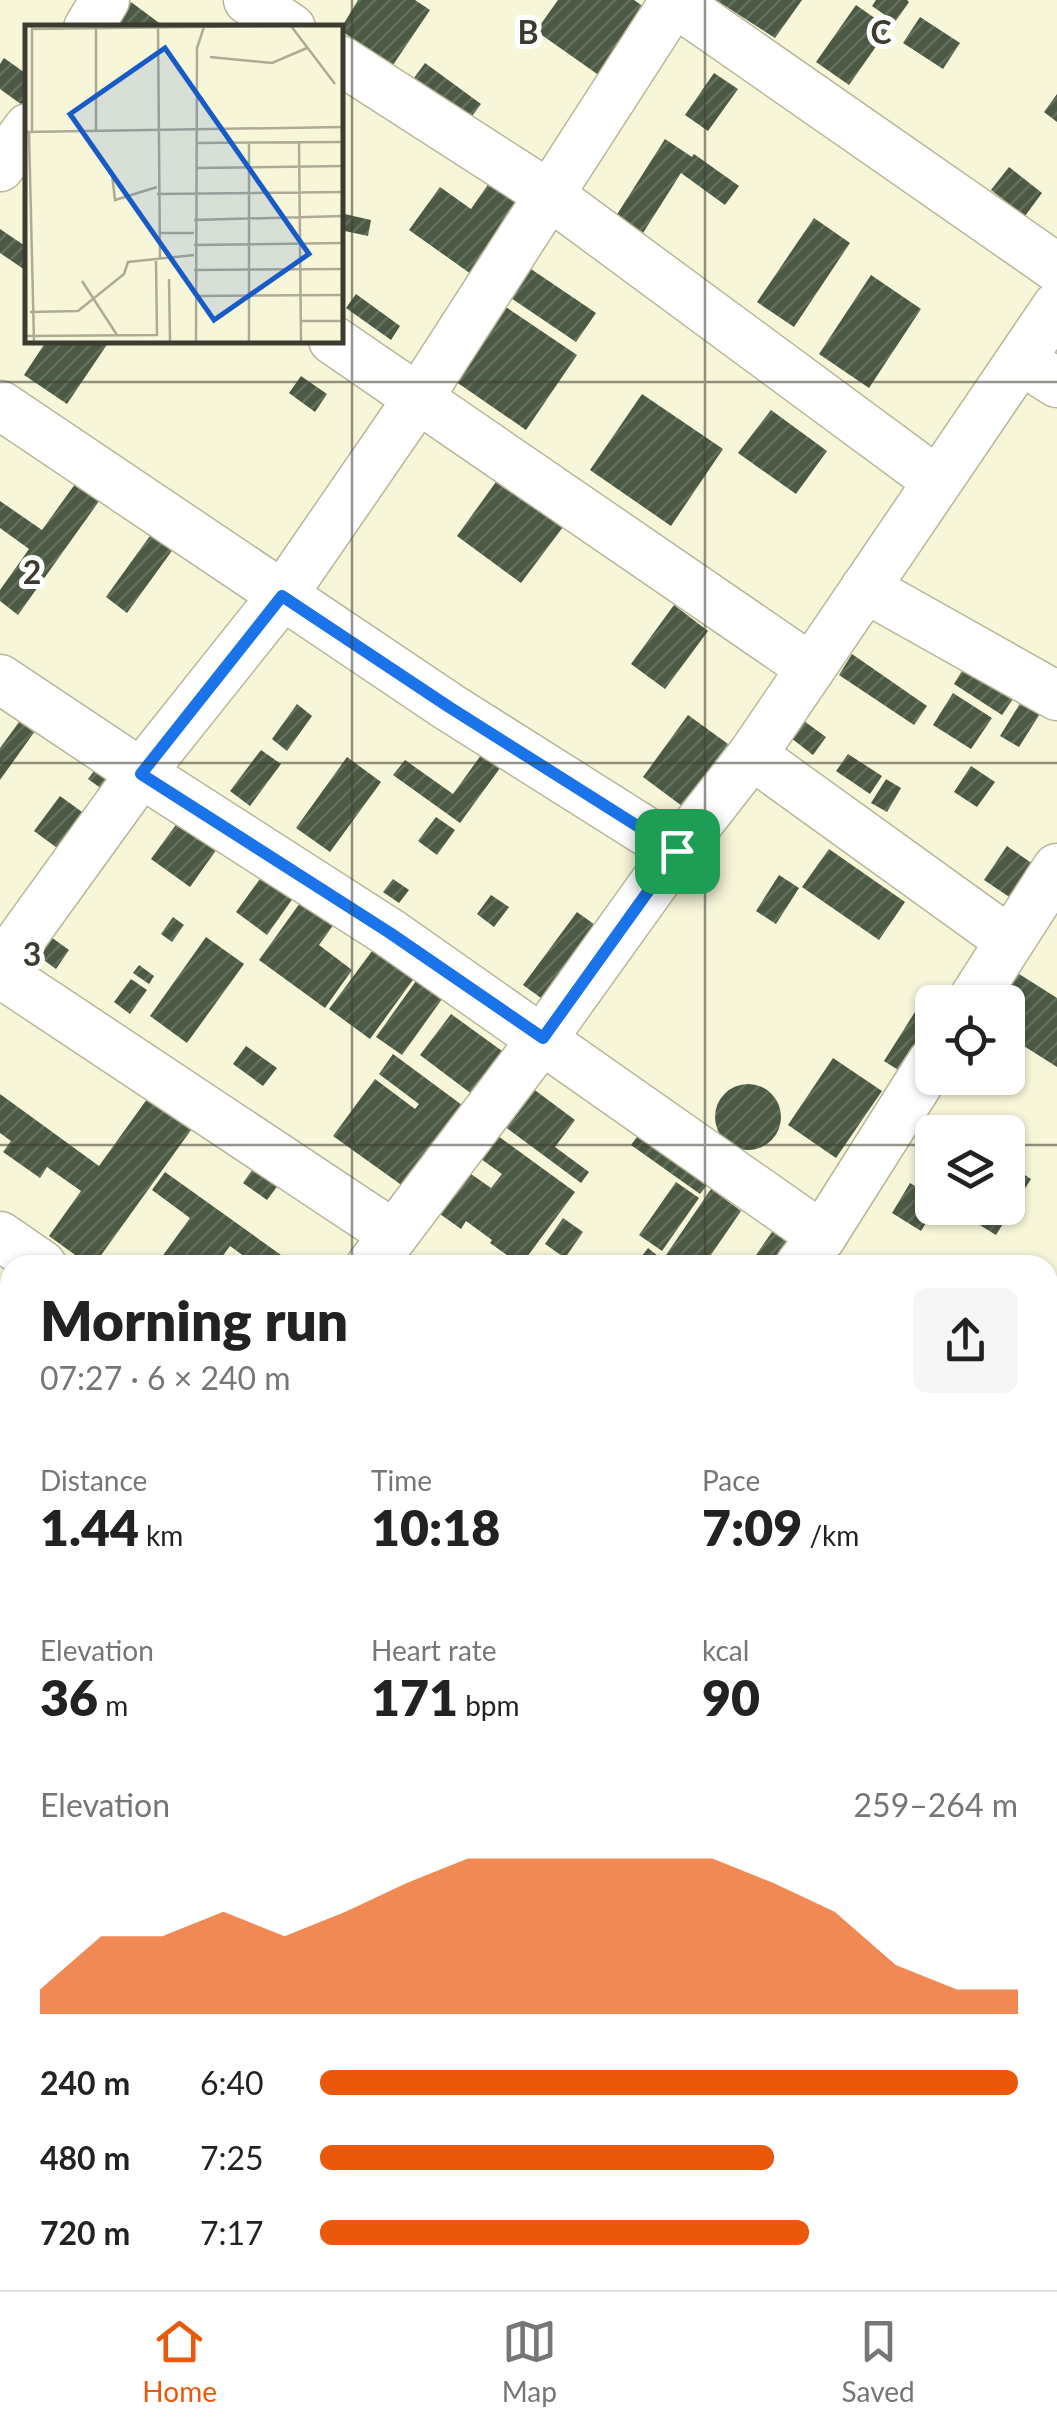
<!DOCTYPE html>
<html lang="en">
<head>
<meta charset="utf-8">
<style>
  :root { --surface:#fff; --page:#f6f6f6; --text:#222; --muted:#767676; --line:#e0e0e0; --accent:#ea580c }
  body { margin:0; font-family:Lato,sans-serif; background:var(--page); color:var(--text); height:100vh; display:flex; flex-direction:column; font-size:38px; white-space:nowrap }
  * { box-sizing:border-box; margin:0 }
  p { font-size:32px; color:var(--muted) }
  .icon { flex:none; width:55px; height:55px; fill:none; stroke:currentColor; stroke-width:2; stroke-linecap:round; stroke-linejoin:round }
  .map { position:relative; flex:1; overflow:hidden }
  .drawer { position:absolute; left:0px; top:1255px; width:1058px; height:1035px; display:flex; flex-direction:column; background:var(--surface); border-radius:30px 30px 0 0; box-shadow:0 2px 8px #0004 }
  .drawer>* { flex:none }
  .buttons { position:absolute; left:915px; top:985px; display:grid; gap:20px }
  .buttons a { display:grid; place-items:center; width:110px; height:110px; border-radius:15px; background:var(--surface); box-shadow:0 2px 8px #0004; font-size:50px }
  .pin { position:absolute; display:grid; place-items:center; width:85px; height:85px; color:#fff; margin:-42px; border-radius:20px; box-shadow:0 5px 15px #0006 }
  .round { display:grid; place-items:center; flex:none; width:105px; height:105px; border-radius:15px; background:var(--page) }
  .summary { display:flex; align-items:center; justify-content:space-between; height:170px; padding:0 40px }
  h1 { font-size:55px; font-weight:800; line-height:75px }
  .figures { display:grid; grid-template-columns:repeat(3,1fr); gap:15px; height:170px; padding:10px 40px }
  .figures div { display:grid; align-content:center }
  .figures b { font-size:50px; font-weight:800 }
  .figures small { font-size:28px; font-weight:400 }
  .figures p { font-size:28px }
  .chart { height:280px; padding:20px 40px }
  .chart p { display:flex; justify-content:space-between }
  .chart svg { width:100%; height:180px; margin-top:10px; fill:var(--accent); opacity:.7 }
  ul { padding:0 40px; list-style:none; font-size:32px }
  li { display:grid; grid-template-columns:160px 120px 1fr; align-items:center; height:75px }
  li i { height:25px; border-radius:12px; background:var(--accent) }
  .tab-bar { display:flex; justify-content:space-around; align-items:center; height:140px; border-top:2px solid var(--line); background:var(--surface); font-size:28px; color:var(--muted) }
  .tab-bar a { display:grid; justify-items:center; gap:5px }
  .tab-bar .on { color:var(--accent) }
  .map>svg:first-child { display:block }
</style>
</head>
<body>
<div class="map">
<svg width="1057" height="2290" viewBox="0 0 1057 2290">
  <defs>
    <pattern id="building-hatch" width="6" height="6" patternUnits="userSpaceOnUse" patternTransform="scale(2.5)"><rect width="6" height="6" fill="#4c5a45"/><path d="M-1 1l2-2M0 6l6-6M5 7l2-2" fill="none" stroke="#646f5e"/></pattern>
  </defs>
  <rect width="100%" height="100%" fill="#f8f6d9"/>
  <!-- building -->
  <g fill="url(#building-hatch)">
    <polygon points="358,0 415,0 430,10 393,65 340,30"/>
    <polygon points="558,0 634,0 647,9 600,76 536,31"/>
    <polygon points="716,0 802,0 775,38"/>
    <polygon points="876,0 907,0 909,2 895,22 872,6"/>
    <polygon points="131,2 166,28 113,28"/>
    <polygon points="856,5 889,28 849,85 816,62"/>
    <polygon points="920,17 960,43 943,69 903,43"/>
    <polygon points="4,58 28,75 28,97 22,105 0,89 0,64"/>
    <polygon points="425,63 481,104 470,119 414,78"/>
    <polygon points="714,73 738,89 708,131 685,115"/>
    <polygon points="1057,94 1057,122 1044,112"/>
    <polygon points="665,139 692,157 694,154 739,186 725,205 681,173 643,233 616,216"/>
    <polygon points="1009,167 1042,193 1025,216 991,190"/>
    <polygon points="496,173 527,195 471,274 409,230 440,187 471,209"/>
    <polygon points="340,213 371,220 368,236 340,230"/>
    <polygon points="814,218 850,243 794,327 757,302"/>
    <polygon points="0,229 28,248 28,272 0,253"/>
    <polygon points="528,267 596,313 576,342 508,296"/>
    <polygon points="871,275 921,309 869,388 819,354"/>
    <polygon points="356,294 400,326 391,340 346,308"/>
    <polygon points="503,305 577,355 526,430 452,379"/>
    <polygon points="47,340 110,340 67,404 24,375"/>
    <polygon points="301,376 327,394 315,412 289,393"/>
    <polygon points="642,394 723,449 671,526 590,470"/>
    <polygon points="771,410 827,451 796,494 738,453"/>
    <polygon points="501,475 566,523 521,583 457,536"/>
    <polygon points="78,480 102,497 18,615 0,601 0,590 29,549 0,528 0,501 42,530"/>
    <polygon points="157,526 179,541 127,613 106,597"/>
    <polygon points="674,605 708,631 665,689 631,664"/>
    <polygon points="852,654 927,706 914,725 839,675"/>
    <polygon points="968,661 1017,693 1002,715 954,684"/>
    <polygon points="953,693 992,718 971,749 933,725"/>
    <polygon points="1024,697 1043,709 1019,747 1000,736"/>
    <polygon points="297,704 312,716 287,751 272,739"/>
    <polygon points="25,714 40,724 0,780 0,748"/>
    <polygon points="688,715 728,744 682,806 643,777"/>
    <polygon points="804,721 826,737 813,755 791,738"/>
    <polygon points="261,750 281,764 250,806 230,791"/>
    <polygon points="484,751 503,764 460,823 393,775 405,760 453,794"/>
    <polygon points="848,754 882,776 870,794 836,771"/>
    <polygon points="347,757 381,782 330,852 296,828"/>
    <polygon points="103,759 123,773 109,794 88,779"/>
    <polygon points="971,766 995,782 977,807 954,792"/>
    <polygon points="886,779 901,788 887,812 871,803"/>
    <polygon points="60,796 89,817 64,853 34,831"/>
    <polygon points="186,811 224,839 190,887 151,859"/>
    <polygon points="436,817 455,830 437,855 418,841"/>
    <polygon points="1007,846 1043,871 1020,904 984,880"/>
    <polygon points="829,849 905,902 879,940 802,887"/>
    <polygon points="272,862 303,884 267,935 236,912"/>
    <polygon points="779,875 799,888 776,924 756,911"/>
    <polygon points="393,879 409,890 399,903 383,892"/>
    <polygon points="491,895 509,907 494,927 477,914"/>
    <polygon points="305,896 337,920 319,945 352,970 325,1008 259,960"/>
    <polygon points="577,912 602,930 548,1003 523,985"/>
    <polygon points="173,917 184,925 172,942 161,934"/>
    <polygon points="44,932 69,950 56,969 30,950"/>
    <polygon points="206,937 244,964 187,1043 150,1016"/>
    <polygon points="378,943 418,973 370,1039 329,1009"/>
    <polygon points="139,965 154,976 149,984 133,973"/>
    <polygon points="1013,970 1057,998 1057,1067 1008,1036 1008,1002 992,1002"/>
    <polygon points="421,974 447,992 402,1055 376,1037"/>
    <polygon points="131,979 147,990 130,1014 114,1002"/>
    <polygon points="932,985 954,999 952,1002 932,1002 932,1033 906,1075 884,1061"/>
    <polygon points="451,1014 509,1056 477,1098 420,1055"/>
    <polygon points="246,1046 277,1068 263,1086 233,1064"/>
    <polygon points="393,1054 466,1108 407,1189 333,1136 375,1079 415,1109 419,1104 379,1074"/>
    <polygon points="833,1058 882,1091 836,1158 788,1125"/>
    <polygon points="160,1081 204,1112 94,1265 89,1265 49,1236 81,1191 47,1167 40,1178 3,1152 11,1141 0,1133 0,1094 99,1166"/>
    <circle cx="748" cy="1117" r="33"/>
    <polygon points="532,1088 575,1120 555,1147 589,1172 581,1183 504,1126"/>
    <polygon points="649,1121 717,1171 700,1194 631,1145"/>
    <polygon points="498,1136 575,1192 521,1265 490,1243 492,1240 466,1221 461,1229 440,1214 471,1174 491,1188 502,1174 481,1159"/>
    <polygon points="1008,1164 1031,1179 996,1235 952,1208 1008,1208"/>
    <polygon points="255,1166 279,1184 267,1200 243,1183"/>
    <polygon points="165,1172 295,1265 256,1265 230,1246 216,1265 156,1265 190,1218 152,1190"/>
    <polygon points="676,1182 699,1198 662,1251 639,1235"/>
    <polygon points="910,1183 932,1196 932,1208 935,1208 921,1231 892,1213"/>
    <polygon points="711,1189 741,1211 704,1265 679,1265 666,1255"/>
    <polygon points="563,1218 583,1232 565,1258 545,1244"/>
    <polygon points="779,1222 800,1236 780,1265 749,1265"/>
    <polygon points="648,1248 669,1265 635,1265"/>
    <polygon points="1048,1392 1057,1398 1057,1411 1048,1426"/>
    <polygon points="0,1953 10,1960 10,1996 0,1989"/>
    <polygon points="10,2130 10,2157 0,2150 0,2144"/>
    <polygon points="1057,2151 1057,2179 1048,2172 1048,2166"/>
    <polygon points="543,2280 557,2280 570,2290 536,2290"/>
    <polygon points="730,2280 765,2280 758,2290 726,2290 724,2289"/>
  </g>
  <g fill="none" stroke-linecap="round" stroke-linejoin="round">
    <defs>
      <g id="minor">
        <polyline points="248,0 291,28"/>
        <polyline points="672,0 1057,268"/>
        <polyline points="88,28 105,0"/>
        <polyline points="340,60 548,194 937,481"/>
        <polyline points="0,167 28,128"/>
        <polyline points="333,340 811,668"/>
        <polyline points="1021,360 1057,383"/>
        <polyline points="0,405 449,707 677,851"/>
        <polyline points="865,588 1057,696"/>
        <polyline points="0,679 141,773 390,933 822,1236"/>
        <polyline points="752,755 1010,941"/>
        <polyline points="0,968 141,773 282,596 419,397 675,0"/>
        <polyline points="0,973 393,1234"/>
        <polyline points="971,1002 1057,868"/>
        <polyline points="0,1236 42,1265"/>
        <polyline points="371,1265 543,1038 677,851 752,755 1057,306"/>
        <polyline points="800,1265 822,1236 932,1062"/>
        <polyline points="1048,1373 1057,1375"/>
        <polyline points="0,1417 10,1424"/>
        <polyline points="1048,1623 1057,1609"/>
        <polyline points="0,1786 10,1772"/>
        <polyline points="1048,2108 1057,2115"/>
        <polyline points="686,2280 701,2290"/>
        <polyline points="76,2290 83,2280"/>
        <polyline points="776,2290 783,2280"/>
      </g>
    </defs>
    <!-- minor casing -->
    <use href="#minor" stroke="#b8b79b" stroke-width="51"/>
    <!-- minor -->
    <use href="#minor" stroke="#fff" stroke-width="48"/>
  </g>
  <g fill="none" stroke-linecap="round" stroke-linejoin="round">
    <defs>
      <polygon id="route" points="282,596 449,707 677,851 543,1038 390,933 141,774"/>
    </defs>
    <!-- route casing -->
    <use href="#route" stroke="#fff" stroke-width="20"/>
    <!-- route -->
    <use href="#route" stroke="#1a73e8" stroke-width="12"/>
  </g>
  <!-- grid -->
  <path fill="none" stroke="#3c3b30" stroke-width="2.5" stroke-opacity="0.55" d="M352 0V1265M705 0V1265M0 382H1057M0 763H1057M0 1145H932M1008 1145H1057M0 1527H10M1048 1527H1057M0 1908H10M1048 1908H1057M352 2280V2290M705 2280V2290"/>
  <!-- overview -->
  <g transform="translate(25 25)">
    <rect width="318" height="318" fill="#f8f6d9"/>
    <path fill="none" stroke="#adab95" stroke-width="2.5" d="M71 1V105M133 1 135 234M266 1 310 59M7 2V106M7 4 256 1M185 32 247 38 282 23M0 107 318 102M4 107 9 317M274 117 276 317M171 118 318 117M171 143 318 141M87 149 90 175 132 162M132 169 318 167M169 195 318 191M134 208H169M169 220 318 218M169 245 318 244M144 254 145 317M57 256 92 310M170 271 318 270M5 287 53 286 99 249 103 237 169 230M276 296H318M0 311 132 310 131 236M171 317 172 23 179 2M224 317V118"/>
    <path fill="#185bc7" fill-opacity="0.15" stroke="#185bc7" stroke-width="5" d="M140 23 284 229 189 295 45 89Z"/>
    <rect width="318" height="318" fill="none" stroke="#3c3b30" stroke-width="5"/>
  </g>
  <g font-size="32" text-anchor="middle" font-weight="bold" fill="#3c3b30" stroke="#fff" stroke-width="10" stroke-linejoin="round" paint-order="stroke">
    <text x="528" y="44">B</text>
    <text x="881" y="44">C</text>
    <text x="32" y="584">2</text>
    <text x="32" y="966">3</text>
  </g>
</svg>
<div class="buttons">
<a><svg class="icon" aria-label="locate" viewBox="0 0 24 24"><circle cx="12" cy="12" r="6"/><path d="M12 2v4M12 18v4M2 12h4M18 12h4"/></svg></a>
<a><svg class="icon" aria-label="layers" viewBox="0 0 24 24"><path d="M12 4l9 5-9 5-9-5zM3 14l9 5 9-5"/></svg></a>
</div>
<div class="pin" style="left:677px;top:851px;background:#1e9e55"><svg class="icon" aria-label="arrive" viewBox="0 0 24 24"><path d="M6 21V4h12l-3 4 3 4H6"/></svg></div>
<section class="drawer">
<div class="summary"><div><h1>Morning run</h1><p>07:27 · 6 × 240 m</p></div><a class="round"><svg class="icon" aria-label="share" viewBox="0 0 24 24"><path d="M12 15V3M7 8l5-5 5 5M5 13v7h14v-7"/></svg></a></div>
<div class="figures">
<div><p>Distance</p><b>1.44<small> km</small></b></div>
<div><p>Time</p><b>10:18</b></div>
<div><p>Pace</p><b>7:09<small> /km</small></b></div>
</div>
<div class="figures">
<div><p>Elevation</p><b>36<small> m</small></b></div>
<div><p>Heart rate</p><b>171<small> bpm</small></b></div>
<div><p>kcal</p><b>90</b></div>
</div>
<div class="chart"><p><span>Elevation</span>259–264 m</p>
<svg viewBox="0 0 160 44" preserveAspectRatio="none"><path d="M0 44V38L10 25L20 25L30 19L40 25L50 19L60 12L70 6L80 6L90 6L100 6L110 6L120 12L130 19L140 32L150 38L160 38V44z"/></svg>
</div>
<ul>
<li><b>240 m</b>6:40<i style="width:100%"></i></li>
<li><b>480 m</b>7:25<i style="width:65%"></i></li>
<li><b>720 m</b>7:17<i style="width:70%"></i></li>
</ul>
</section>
</div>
<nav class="tab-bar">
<a class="on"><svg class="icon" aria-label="home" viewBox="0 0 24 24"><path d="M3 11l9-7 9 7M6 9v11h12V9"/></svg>Home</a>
<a><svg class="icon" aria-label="map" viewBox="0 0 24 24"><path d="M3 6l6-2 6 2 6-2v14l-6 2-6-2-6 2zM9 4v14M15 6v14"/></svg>Map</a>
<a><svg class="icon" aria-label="saved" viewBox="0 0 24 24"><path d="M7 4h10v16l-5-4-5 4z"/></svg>Saved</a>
</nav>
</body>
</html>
